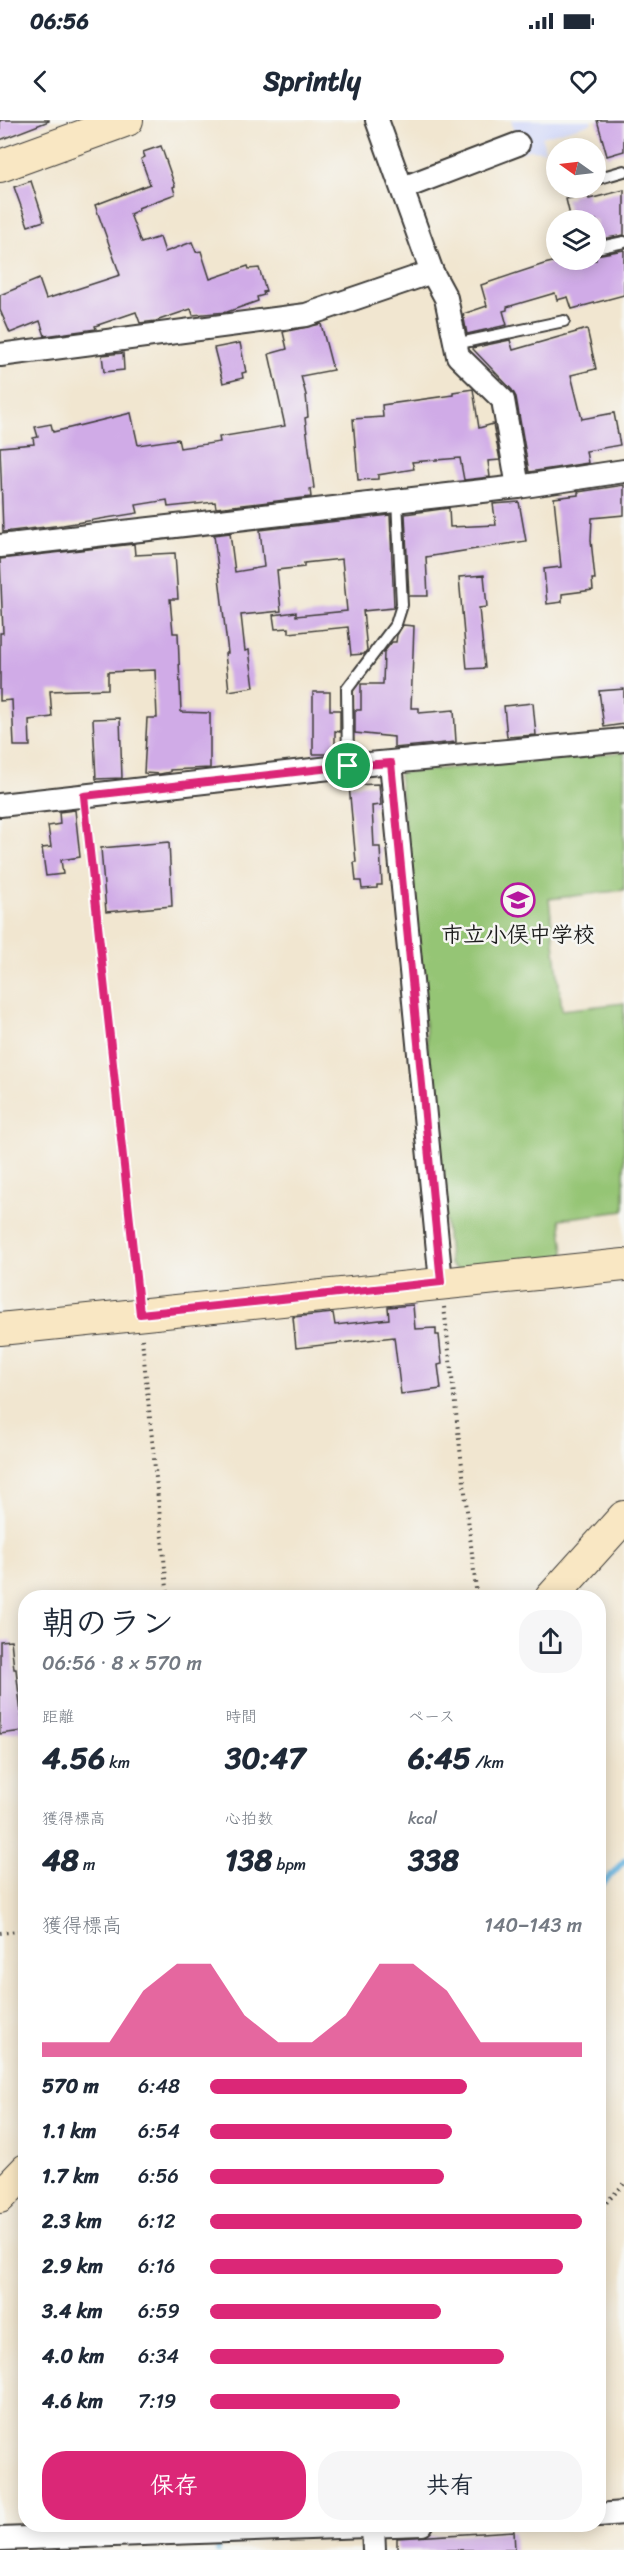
<!DOCTYPE html>
<html lang="ja">
<head>
<meta charset="utf-8">
<style>
  :root { --surface:#fff; --page:#f6f6f7; --text:#1f2937; --muted:#747a83; --accent:#db2777 }
  body { margin:0; font-family:Sriracha,"Klee One",sans-serif; background:var(--page); color:var(--text); height:100vh; display:flex; flex-direction:column; font-size:22px; white-space:nowrap }
  * { box-sizing:border-box; margin:0 }
  p { font-size:20px; color:var(--muted) }
  .icon { flex:none; width:33px; height:33px; fill:none; stroke:currentColor; stroke-width:2; stroke-linecap:round; stroke-linejoin:round }
  .map { position:relative; flex:1; overflow:hidden }
  .drawer { position:absolute; left:18px; top:1470px; width:588px; height:942px; display:flex; flex-direction:column; background:var(--surface); border-radius:24px; box-shadow:0 3px 15px #0003 }
  .drawer>* { flex:none }
  .needle { width:39px; rotate:284deg }
  .tools { position:absolute; left:546px; top:18px; display:grid; gap:12px }
  .tools a { display:grid; place-items:center; width:60px; height:60px; border-radius:50%; background:var(--surface); box-shadow:0 3px 15px #0003; font-size:30px }
  .pin { position:absolute; display:grid; place-items:center; width:51px; height:51px; color:#fff; margin:-26px; border:3px solid #fff; border-radius:50%; box-shadow:0 2px 6px #0007 }
  .round { display:grid; place-items:center; flex:none; width:63px; height:63px; border-radius:24px; background:var(--page) }
  .overview { display:flex; align-items:center; justify-content:space-between; height:102px; padding:0 24px }
  h1 { font-size:33px; font-weight:700; line-height:45px }
  .stats { display:grid; grid-template-columns:repeat(3,1fr); gap:9px; height:102px; padding:6px 24px }
  .stats div { display:grid; align-content:center }
  .stats b { font-size:30px; font-weight:700 }
  .stats small { font-size:16px; font-weight:400 }
  .stats p { font-size:16px }
  .chart { height:168px; padding:12px 24px }
  .chart p { display:flex; justify-content:space-between }
  .chart svg { width:100%; height:108px; margin-top:6px; fill:var(--accent); opacity:.7 }
  .button { display:flex; gap:12px; margin-top:auto; padding:12px 24px }
  .button a { flex:1; height:69px; border-radius:24px; background:var(--accent); color:#fff; font-size:24px; font-weight:700; line-height:69px; text-align:center }
  .button a+a { background:var(--page); color:var(--text) }
  ul { padding:0 24px; list-style:none; font-size:20px }
  li { display:grid; grid-template-columns:96px 72px 1fr; align-items:center; height:45px }
  li i { height:15px; border-radius:8px; background:var(--accent) }
  .status { display:flex; justify-content:space-between; align-items:center; height:42px; padding:0 30px; background:var(--surface); direction:ltr }
  .status svg { height:16px; fill:currentColor }
  header { display:flex; justify-content:space-between; align-items:center; height:78px; padding:0 24px; background:var(--surface); font-size:27px; font-weight:700 }
  .map>svg:first-child { display:block }
</style>
</head>
<body>
<div class="status"><b>06:56</b><svg viewBox="0 0 49 12"><path d="M0 12V9h3v3zM5 12V6h3v6zM10 12V3h3v9zM15 12V0h3v12zM26 1h20v11H26zM47 4h2v5h-2z"/></svg></div>
<header><svg class="icon" aria-label="back" viewBox="0 0 24 24"><path d="M15 5l-7 7 7 7"/></svg>Sprintly<svg class="icon" aria-label="heart" viewBox="0 0 24 24"><path d="M12 20l-8-8c-3-5 5-10 8-4 3-6 11-1 8 4z"/></svg></header>
<div class="map">
<svg width="624" height="2430" viewBox="0 0 624 2430">
  <rect width="100%" height="100%" fill="#f6f6f2"/>
  <filter id="ink" filterUnits="userSpaceOnUse"><feTurbulence type="fractalNoise" baseFrequency=".0167" numOctaves="2"/><feDisplacementMap in="SourceGraphic" scale="12" xChannelSelector="R" yChannelSelector="G"/><feConvolveMatrix kernelMatrix="1 2 1 2 8 2 1 2 1" color-interpolation-filters="sRGB"/></filter>
  <filter id="wash" filterUnits="userSpaceOnUse"><feTurbulence type="fractalNoise" baseFrequency=".008" numOctaves="4" result="noise"/><feDisplacementMap in="SourceGraphic" scale="24" xChannelSelector="R" yChannelSelector="G"/><feGaussianBlur stdDeviation="1.35" result="paint"/><feColorMatrix in="noise" values="0 0 0 0 0 0 0 0 0 0 0 0 0 0 0 0 0 1.4 0 .05"/><feComposite in="paint" operator="in"/></filter>
  <g filter="url(#wash)">
    <rect width="100%" height="100%" fill="#f1e6d0"/>
    <!-- built -->
    <polygon fill="#d3d9f9" points="511,0 591,0 592,3 542,17 545,31 528,30 521,33"/>
    <!-- green -->
    <polygon fill="#95c575" stroke="#587048" stroke-width="1.5" points="624,632 624,770 549,779 562,890 624,883 624,1091 560,1099 565,1139 458,1150 450,1145 399,653"/>
    <g fill="none" stroke-linecap="round" stroke-linejoin="round">
      <!-- stream -->
      <g stroke="#65b3df" stroke-width="6">
        <polyline points="598,1769 624,1741"/>
        <polyline points="218,2416 218,2430"/>
      </g>
    </g>
    <g id="blocks">
      <!-- building -->
      <g fill="#d0abe7">
        <polygon points="0,0 49,0 49,1 0,20"/>
        <polygon points="597,0 624,0 624,31 607,36"/>
        <polygon points="161,26 175,66 173,67 175,74 138,88 139,90 130,94 141,123 160,117 165,132 192,122 196,132 201,131 210,159 248,146 249,149 259,148 266,171 263,172 264,175 257,177 258,181 227,192 193,195 191,189 156,201 140,203 136,192 95,206 96,209 45,216 40,201 10,213 0,190 0,175 39,159 46,179 120,155 95,85 150,64 141,39 145,37 143,32"/>
        <polygon points="31,61 44,101 28,106 14,67"/>
        <polygon points="624,70 624,115 596,120 596,100 571,100 566,79 572,78 571,75 587,71 589,79"/>
        <polygon points="624,130 624,175 572,189 568,177 557,180 555,173 507,187 507,190 503,191 507,205 467,214 463,194 487,186 481,165 544,144 561,140 596,140 596,135"/>
        <polygon points="321,204 333,250 301,256 306,275 308,297 305,298 314,368 310,369 311,377 216,388 215,382 168,387 167,380 136,385 138,393 63,405 3,412 0,327 34,324 33,318 38,317 35,307 51,304 53,312 131,293 138,325 178,319 180,328 220,322 219,317 285,306 269,234 287,229 283,212"/>
        <polygon points="587,209 596,249 571,255 582,299 614,293 620,325 586,331 588,343 529,352 516,277 512,270 472,228 510,220 513,230"/>
        <polygon points="240,223 246,252 242,253 243,258 223,263 214,228"/>
        <polygon points="123,233 124,250 104,252 102,235"/>
        <polygon points="473,269 479,308 493,304 500,340 488,341 490,357 464,360 460,338 412,342 414,349 378,355 378,359 358,360 353,299 383,297 382,285 453,275 453,272"/>
        <polygon points="624,365 624,395 592,398 591,420 595,459 592,459 593,470 562,474 562,482 547,484 544,449 561,447 554,378 578,375 578,372"/>
        <polygon points="519,382 526,421 426,437 428,476 409,476 405,394 449,388 450,407 496,405 493,384"/>
        <polygon points="390,395 394,486 393,488 363,491 367,530 364,534 351,535 348,507 289,513 289,508 275,509 273,495 296,492 296,496 347,491 342,439 304,443 304,447 277,450 281,491 241,495 245,531 249,530 254,567 229,571 225,533 228,533 214,415 230,413 235,452 264,447 260,410"/>
        <polygon points="134,424 135,435 175,433 178,479 170,479 173,513 178,513 181,592 210,593 210,648 170,650 170,652 160,654 144,653 147,598 157,598 155,550 108,552 108,569 50,571 52,597 29,600 30,626 14,626 12,580 0,581 0,513 3,513 0,439"/>
        <polygon points="484,455 487,487 479,488 485,548 467,549 459,457"/>
        <polygon points="403,505 414,506 411,588 419,588 419,593 454,590 456,622 394,628 394,617 355,613 355,590 361,590 361,564 383,564 384,532 392,522 396,522 397,515"/>
        <polygon points="624,569 624,604 604,607 599,571"/>
        <polygon points="313,572 330,572 330,590 340,590 340,612 335,611 335,634 313,634"/>
        <polygon points="533,583 536,615 507,617 504,586"/>
        <polygon points="120,598 122,658 96,659 93,599"/>
        <polygon points="379,664 381,685 372,686 374,727 380,727 382,765 377,765 377,768 362,769 361,761 356,761 354,742 356,742 349,665"/>
        <polygon points="75,690 80,737 61,740 63,754 46,756 42,728 51,727 48,706 60,704 59,692"/>
        <polygon points="169,722 172,786 106,792 101,728"/>
        <polygon points="413,1185 415,1209 436,1208 436,1215 439,1215 442,1244 438,1245 441,1269 401,1274 394,1217 296,1228 293,1197 333,1193 335,1205 389,1199 388,1187"/>
        <polygon points="11,1520 14,1549 16,1549 23,1611 0,1614 0,1521"/>
        <polygon points="514,2411 515,2430 397,2430 397,2418"/>
      </g>
    </g>
  </g>
  <g filter="url(#ink)">
    <use href="#blocks" fill-opacity="0" stroke="#3c3a37" stroke-width="1.5"/>
    <g fill="none" stroke-linecap="round" stroke-linejoin="round">
      <defs>
        <g id="lane">
          <polyline points="596,59 624,51"/>
          <polyline points="596,128 624,122"/>
          <polyline points="455,224 564,201"/>
          <polyline points="348,646 347,569 396,504 402,485 397,380"/>
        </g>
        <g id="street">
          <polyline points="403,68 518,24"/>
          <polyline points="432,152 446,178 458,236 503,280 518,367"/>
          <polyline points="0,235 306,195 432,152 377,0"/>
          <polyline points="0,426 518,367 624,351"/>
          <polyline points="391,643 441,1162"/>
          <polyline points="0,685 348,646 624,620"/>
          <polyline points="598,2395 624,2393"/>
          <polyline points="373,2406 374,2430"/>
          <polyline points="0,2419 422,2404"/>
        </g>
        <g id="secondary">
          <polyline points="0,46 127,0"/>
          <polyline points="0,1209 624,1145"/>
          <polyline points="551,1478 624,1397"/>
          <polyline points="0,2077 26,2050"/>
        </g>
      </defs>
      <!-- lane casing -->
      <use href="#lane" stroke="#3c3a37" stroke-width="14"/>
      <!-- street casing -->
      <use href="#street" stroke="#3c3a37" stroke-width="26"/>
      <!-- secondary casing -->
      <use href="#secondary" stroke="#3c3a37" stroke-width="34"/>
      <!-- path -->
      <g stroke="#3c3a37" stroke-width="4" stroke-dasharray="1.5 4.5" stroke-linecap="butt">
        <polyline points="85,694 137,1172"/>
        <polyline points="444,1187 477,1478"/>
        <polyline points="142,1219 168,1478"/>
        <polyline points="0,1813 26,1810"/>
        <polyline points="598,2091 624,2064"/>
      </g>
      <!-- lane -->
      <use href="#lane" stroke="#fff" stroke-width="10"/>
      <!-- street -->
      <use href="#street" stroke="#fff" stroke-width="22"/>
      <!-- secondary -->
      <use href="#secondary" stroke="#f9e7c3" stroke-width="32"/>
    </g>
  </g>
  <g fill="none" stroke-linecap="round" stroke-linejoin="round" filter="url(#ink)">
    <defs>
      <polygon id="route" points="391,643 441,1162 140,1194 84,676 348,646"/>
    </defs>
    <!-- route casing -->
    <use href="#route" stroke="#fff" stroke-width="12"/>
    <!-- route -->
    <use href="#route" stroke="#db2777" stroke-width="8"/>
  </g>
  <!-- icons -->
  <defs>
    <symbol id="school-ring" viewBox="-11 -11 22 22"><circle r="9.5" fill="#f6f6f2" stroke="#b5179e" stroke-width="1.5"/><path d="M0-5L7-2L0 1L-7-2ZM-4 1L0 2.5L4 1V4Q0 6-4 4Z" fill="#b5179e"/></symbol>
  </defs>
  <g fill-rule="evenodd">
    <use href="#school-ring" x="499" y="761" width="38" height="38"/>
  </g>
  <g text-anchor="middle" dominant-baseline="central" stroke-width="5" stroke-linejoin="round" paint-order="stroke">
    <!-- poi labels -->
    <g font-size="22" font-weight="bold" fill="#1c1c1c" stroke="#f6f6f2">
      <text x="518" y="814">市立小俣中学校</text>
    </g>
  </g>
</svg>
<div class="tools">
<a><svg class="needle" viewBox="-14 -14 28 28"><path d="M0-13l5 13h-10z" fill="#e53935"/><path d="M0 13l5-13h-10z" fill="#747a83"/></svg></a>
<a><svg class="icon" aria-label="layers" viewBox="0 0 24 24"><path d="M12 4l9 5-9 5-9-5zM3 14l9 5 9-5"/></svg></a>
</div>
<div class="pin" style="left:348px;top:646px;background:#1e9e55"><svg class="icon" aria-label="arrive" viewBox="0 0 24 24"><path d="M6 21V4h12l-3 4 3 4H6"/></svg></div>
<section class="drawer">
<div class="overview"><div><h1>朝のラン</h1><p>06:56 · 8 × 570 m</p></div><a class="round"><svg class="icon" aria-label="share" viewBox="0 0 24 24"><path d="M12 15V3M7 8l5-5 5 5M5 13v7h14v-7"/></svg></a></div>
<div class="stats">
<div><p>距離</p><b>4.56<small> km</small></b></div>
<div><p>時間</p><b>30:47</b></div>
<div><p>ペース</p><b>6:45<small> /km</small></b></div>
</div>
<div class="stats">
<div><p>獲得標高</p><b>48<small> m</small></b></div>
<div><p>心拍数</p><b>138<small> bpm</small></b></div>
<div><p>kcal</p><b>338</b></div>
</div>
<div class="chart"><p><span>獲得標高</span>140–143 m</p>
<svg viewBox="0 0 160 44" preserveAspectRatio="none"><path d="M0 44V38L10 38L20 38L30 17L40 6L50 6L60 27L70 38L80 38L90 27L100 6L110 6L120 17L130 38L140 38L150 38L160 38V44z"/></svg>
</div>
<ul>
<li><b>570 m</b>6:48<i style="width:69%"></i></li>
<li><b>1.1 km</b>6:54<i style="width:65%"></i></li>
<li><b>1.7 km</b>6:56<i style="width:63%"></i></li>
<li><b>2.3 km</b>6:12<i style="width:100%"></i></li>
<li><b>2.9 km</b>6:16<i style="width:95%"></i></li>
<li><b>3.4 km</b>6:59<i style="width:62%"></i></li>
<li><b>4.0 km</b>6:34<i style="width:79%"></i></li>
<li><b>4.6 km</b>7:19<i style="width:51%"></i></li>
</ul>
<div class="button"><a>保存</a><a>共有</a></div>
</section>
</div>
</body>
</html>
